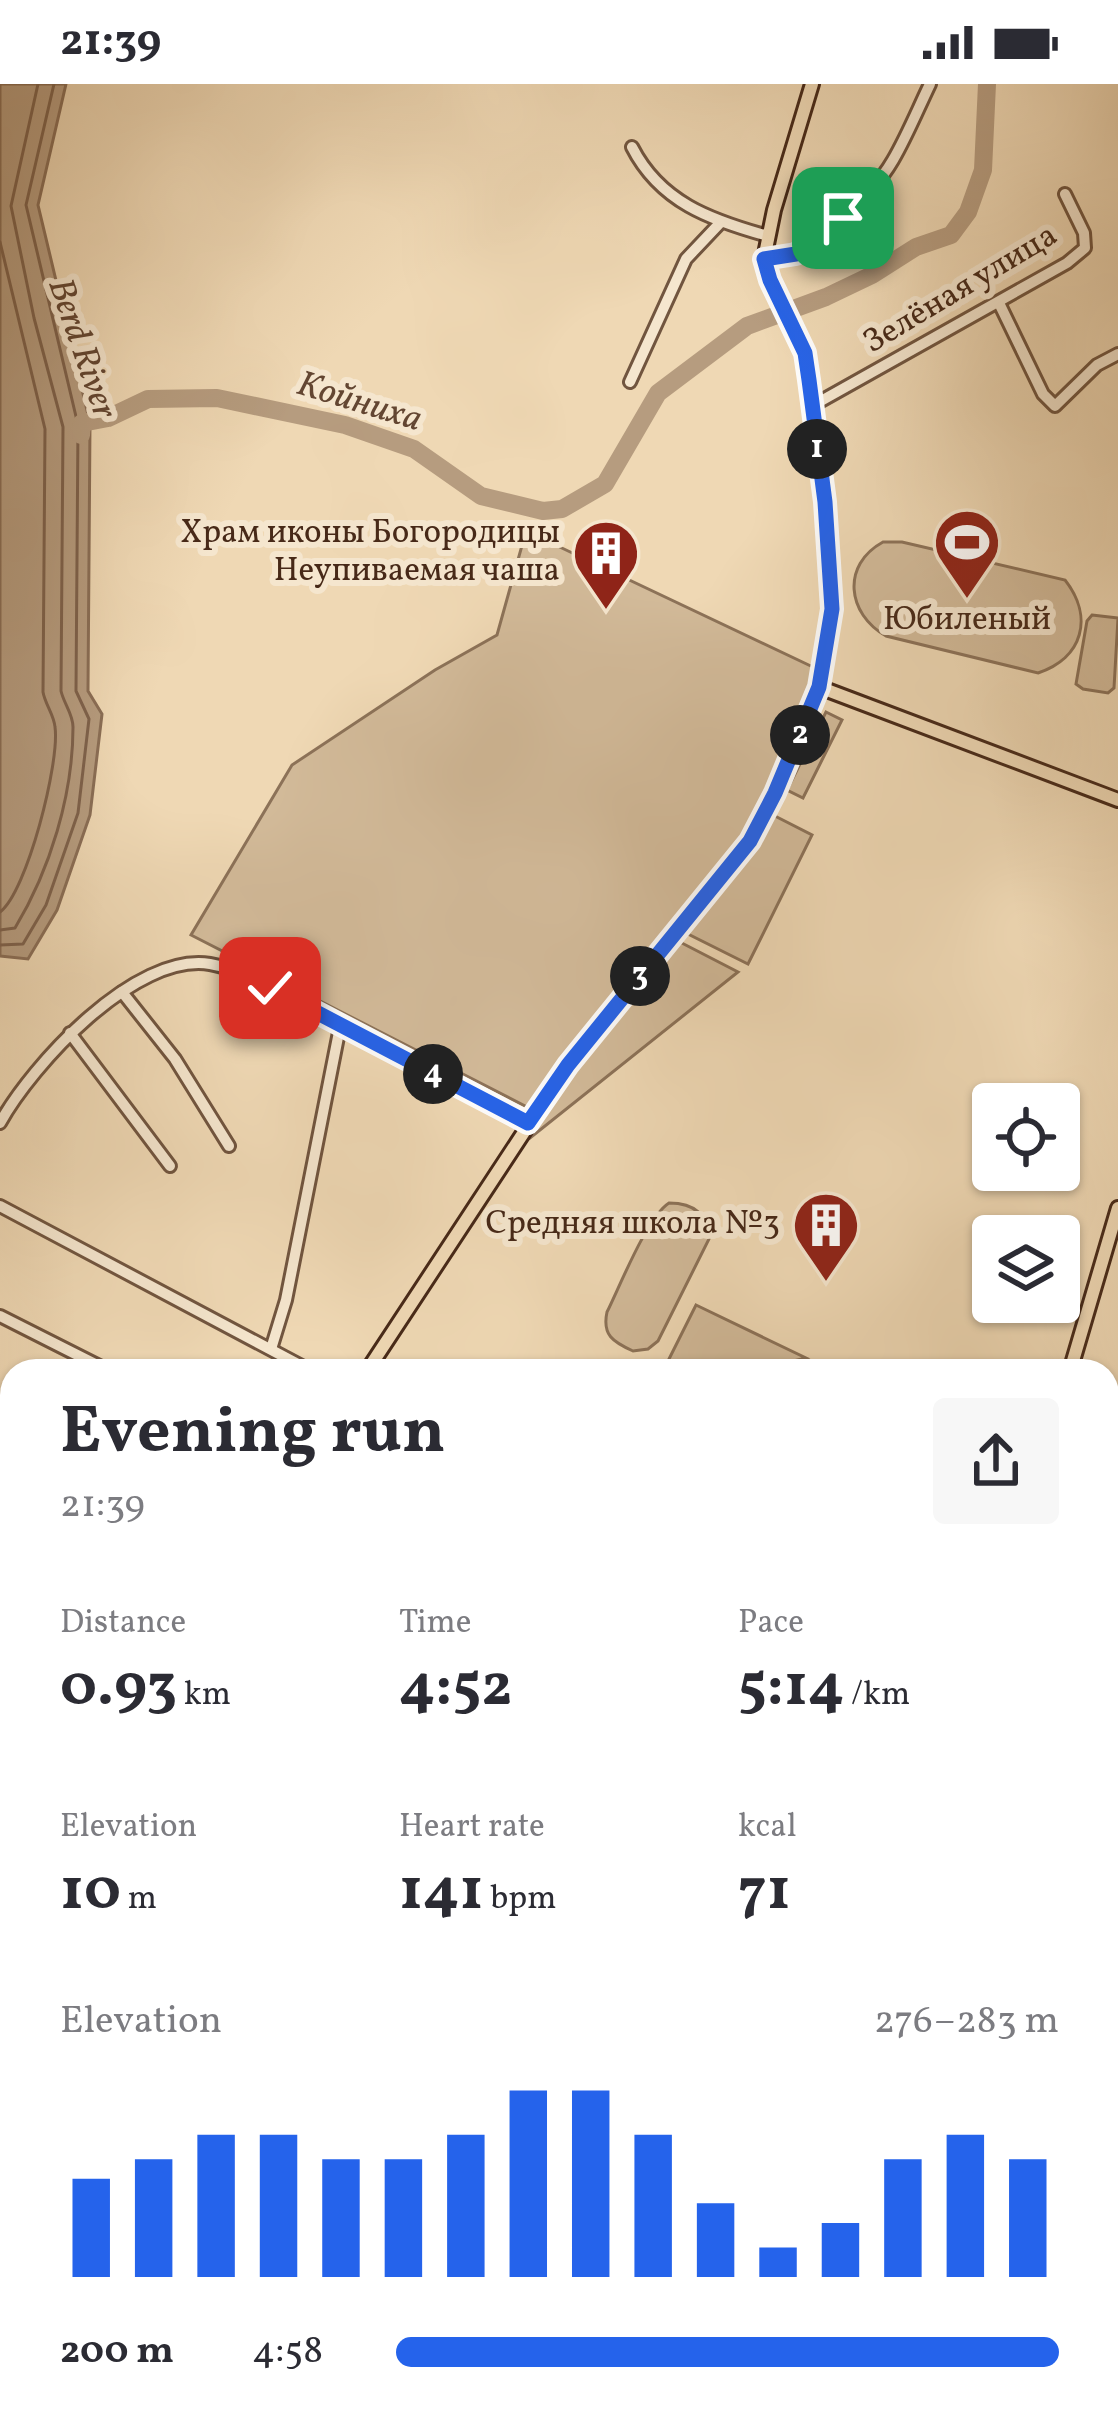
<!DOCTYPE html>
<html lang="en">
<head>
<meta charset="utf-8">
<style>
  :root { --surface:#fff; --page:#f7f7f7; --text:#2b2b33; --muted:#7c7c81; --accent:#2563eb }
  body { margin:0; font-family:Vollkorn,serif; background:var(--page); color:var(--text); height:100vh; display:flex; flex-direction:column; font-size:45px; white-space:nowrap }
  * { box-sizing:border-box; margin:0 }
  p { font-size:39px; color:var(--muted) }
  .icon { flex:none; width:66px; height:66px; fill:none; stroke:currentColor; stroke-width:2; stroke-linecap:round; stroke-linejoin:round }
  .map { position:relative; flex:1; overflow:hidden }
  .drawer { position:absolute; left:0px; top:1275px; width:1119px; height:1065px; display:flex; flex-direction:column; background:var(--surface); border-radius:36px 36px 0 0; box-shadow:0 3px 9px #0004 }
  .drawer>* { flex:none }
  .tools { position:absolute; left:972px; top:999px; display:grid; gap:24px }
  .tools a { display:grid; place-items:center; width:108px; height:108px; border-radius:12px; background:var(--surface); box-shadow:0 3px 9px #0004; font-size:60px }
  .pin { position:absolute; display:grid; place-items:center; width:102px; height:102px; color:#fff; margin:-51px; border-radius:24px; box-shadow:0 6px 18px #0006 }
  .km { position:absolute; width:60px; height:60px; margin:-30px; border-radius:50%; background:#222; color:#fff; font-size:33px; line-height:60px; text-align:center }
  .round { display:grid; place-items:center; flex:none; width:126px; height:126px; border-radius:12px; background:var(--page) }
  .headline { display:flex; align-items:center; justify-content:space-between; height:204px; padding:0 60px }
  h1 { font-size:66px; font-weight:700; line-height:90px }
  .stats { display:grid; grid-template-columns:repeat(3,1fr); gap:18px; height:204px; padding:12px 60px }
  .stats div { display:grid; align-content:center }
  .stats b { font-size:60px; font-weight:700 }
  .stats small { font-size:33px; font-weight:400 }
  .stats p { font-size:33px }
  .chart { height:336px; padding:24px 60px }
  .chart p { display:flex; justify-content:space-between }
  .chart svg { width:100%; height:216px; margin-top:12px; stroke:var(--accent); stroke-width:6 }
  ul { padding:0 60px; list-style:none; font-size:39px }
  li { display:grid; grid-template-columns:192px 144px 1fr; align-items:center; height:90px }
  li i { height:30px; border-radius:15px; background:var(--accent) }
  .status { display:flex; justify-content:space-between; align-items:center; height:84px; padding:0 60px; background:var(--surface); direction:ltr }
  .status svg { height:33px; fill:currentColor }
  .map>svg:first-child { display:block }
</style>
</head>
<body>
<div class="status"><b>21:39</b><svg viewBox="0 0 49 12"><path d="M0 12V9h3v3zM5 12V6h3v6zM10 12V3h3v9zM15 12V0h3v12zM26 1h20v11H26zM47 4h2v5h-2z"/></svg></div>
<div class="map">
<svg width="1118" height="2338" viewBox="0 0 1118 2338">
  <rect width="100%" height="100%" fill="#efd8b4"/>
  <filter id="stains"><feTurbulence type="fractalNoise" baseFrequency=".00167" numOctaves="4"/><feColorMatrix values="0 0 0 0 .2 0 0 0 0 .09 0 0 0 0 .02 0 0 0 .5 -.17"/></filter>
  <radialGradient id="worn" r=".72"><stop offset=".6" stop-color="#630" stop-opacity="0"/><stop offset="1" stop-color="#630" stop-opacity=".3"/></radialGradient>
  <!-- green -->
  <g fill="#d2ba99" stroke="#8c7258" stroke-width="3">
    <polygon points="526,447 815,584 805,626 749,753 583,952 531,1025 191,851 292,681 435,586 497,551"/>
    <path d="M883 458H902L1065 496C1094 533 1083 574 1038 589L886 552C847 530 841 481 883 458Z"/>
    <polygon points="1092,531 1118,534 1114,604 1108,609 1083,605 1076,600 1087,537"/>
    <polygon points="826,628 842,636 803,714 787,706"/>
    <polygon points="771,730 812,751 748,880 684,848 756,760"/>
    <polygon points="676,856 738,888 530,1054 527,1049"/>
    <path d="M669 1119C694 1119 708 1130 709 1155L658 1257 648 1265 633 1267C613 1258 602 1251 607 1228 620 1202 647 1133 669 1119Z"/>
    <polygon points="696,1221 806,1274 751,1287 663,1287"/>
  </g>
  <!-- water -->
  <polygon fill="#b69c7f" stroke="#8a6e56" stroke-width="3" points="0,0 66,0 38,121 90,339 88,607 102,630 90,731 57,826 28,875 0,872"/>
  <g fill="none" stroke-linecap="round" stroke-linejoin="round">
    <!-- shore -->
    <g stroke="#7e624c" stroke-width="3">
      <path d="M0 158 45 345 43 608C45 620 54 631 55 643 60 678 27 808 0 828"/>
      <path d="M0 846 15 844C50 786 73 711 73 643 73 630 64 620 61 607L63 343 34 234 11 122 38 0"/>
      <polyline points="0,861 23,860 46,821 78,729 89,635 76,607 78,341 26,121 54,0"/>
    </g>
    <!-- river -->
    <polyline stroke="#b69c7f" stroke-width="18" points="81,351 82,339 108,334 148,315 217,314 345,341 414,365 481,412 543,427 562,425 605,400 658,309 747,242 826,213 872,191 916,163 951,151 968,128 983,86 987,0"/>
    <defs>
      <g id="minor">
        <path d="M632 63C660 118 710 136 768 152"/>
        <path d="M764 175C809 176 871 114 893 76 907 52 918 25 930 0"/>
        <polyline points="999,219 1043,310 1055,322 1097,281 1118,270"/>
        <polyline points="630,298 686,175 720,139"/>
        <polyline points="812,322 1067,179 1085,164 1084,149 1065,110"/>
        <polyline points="122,908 175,975 229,1062"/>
        <polyline points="70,949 170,1082"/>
        <path d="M0 1039C32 981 135 868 210 880 248 886 306 924 341 943 403 976 466 1007 528 1039"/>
        <polyline points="0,1122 311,1287"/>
        <polyline points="0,1232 109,1287"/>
        <polyline points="271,1265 286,1216 340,943"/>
        <polyline points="0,1345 12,1350"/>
        <polyline points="0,1639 12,1646"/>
        <polyline points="0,1743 12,1737"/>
        <polyline points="0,1956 12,1964"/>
        <polyline points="1107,2232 1118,2239"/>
        <polyline points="833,2328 856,2338"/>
        <polyline points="1052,2328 1067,2338"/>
        <polyline points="160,2338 164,2328"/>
        <polyline points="476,2338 481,2328"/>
      </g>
      <g id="major">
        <polyline points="819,603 1118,716"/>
        <polyline points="367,1287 568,981 750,757 775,709 819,603 832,525 825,418 809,296 805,269 770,196 764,175 774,126 812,0"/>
        <polyline points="1070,1287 1118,1124"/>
        <polyline points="0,2018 12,2004"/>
        <polyline points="0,2068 12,2074"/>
        <polyline points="1107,2095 1118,2117"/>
        <polyline points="511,2328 532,2338"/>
      </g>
    </defs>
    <!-- minor casing -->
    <use href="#minor" stroke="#71553f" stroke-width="16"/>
    <!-- major casing -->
    <use href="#major" stroke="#472918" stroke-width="18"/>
    <!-- minor -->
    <use href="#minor" stroke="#f5e6ce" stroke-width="10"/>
    <!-- major -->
    <use href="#major" stroke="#efd8b4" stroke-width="12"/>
  </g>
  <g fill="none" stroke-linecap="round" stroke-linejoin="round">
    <defs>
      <polyline id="route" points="270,904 528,1039 568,981 750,757 775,709 819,603 832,525 825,418 809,296 805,269 770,196 764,175 796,170 843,134"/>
    </defs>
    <!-- route casing -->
    <use href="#route" stroke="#fff" stroke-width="24"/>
    <!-- route -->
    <use href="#route" stroke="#2563eb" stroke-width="15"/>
  </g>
  <!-- icons -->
  <defs>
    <symbol id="stadium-pin" viewBox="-11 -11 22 30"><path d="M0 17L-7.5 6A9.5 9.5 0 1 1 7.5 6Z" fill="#8f2418" stroke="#f5e6ce"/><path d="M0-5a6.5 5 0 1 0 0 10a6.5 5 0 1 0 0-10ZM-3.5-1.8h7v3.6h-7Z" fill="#fff"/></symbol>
    <symbol id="building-pin" viewBox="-11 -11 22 30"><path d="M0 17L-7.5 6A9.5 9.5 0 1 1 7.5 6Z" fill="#8f2418" stroke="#f5e6ce"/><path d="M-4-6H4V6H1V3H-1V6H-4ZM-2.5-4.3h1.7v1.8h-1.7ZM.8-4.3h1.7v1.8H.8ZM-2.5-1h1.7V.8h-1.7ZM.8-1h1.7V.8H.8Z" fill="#fff"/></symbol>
  </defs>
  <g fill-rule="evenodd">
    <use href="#stadium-pin" x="929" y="420" width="76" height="104"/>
    <use href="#building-pin" x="568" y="431" width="76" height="104"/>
    <use href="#building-pin" x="788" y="1103" width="76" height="104"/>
  </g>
  <g text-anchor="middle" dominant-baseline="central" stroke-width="12" stroke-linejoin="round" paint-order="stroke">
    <!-- street labels -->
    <g font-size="33" fill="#472918" stroke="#f5e6ce">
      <text transform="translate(961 206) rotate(-31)">Зелёная улица</text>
    </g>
    <!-- poi labels -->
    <g font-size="33" fill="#472918" stroke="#f5e6ce" text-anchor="end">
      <text x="560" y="450">Храм иконы Богородицы<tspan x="560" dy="38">Неупиваемая чаша</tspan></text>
      <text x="967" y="537" text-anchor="middle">Юбиленый</text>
      <text x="780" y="1141">Средняя школа №3</text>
    </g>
    <!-- water labels -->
    <g font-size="36" font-style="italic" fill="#634632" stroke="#f5e6ce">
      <text transform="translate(81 265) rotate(71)">Berd River</text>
      <text transform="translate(359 319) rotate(17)">Койниха</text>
    </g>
  </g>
  <rect width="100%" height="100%" filter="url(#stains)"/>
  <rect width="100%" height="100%" fill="url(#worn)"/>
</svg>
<div class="tools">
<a><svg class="icon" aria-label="locate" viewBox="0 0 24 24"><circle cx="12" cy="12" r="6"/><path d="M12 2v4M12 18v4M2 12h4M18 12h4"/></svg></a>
<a><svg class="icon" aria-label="layers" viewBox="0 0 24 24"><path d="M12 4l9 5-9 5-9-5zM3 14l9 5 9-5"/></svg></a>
</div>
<div class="pin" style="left:843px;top:134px;background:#1e9e55"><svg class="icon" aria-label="arrive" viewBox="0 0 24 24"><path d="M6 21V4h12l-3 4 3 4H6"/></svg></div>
<div class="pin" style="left:270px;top:904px;background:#d93025"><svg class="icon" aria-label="check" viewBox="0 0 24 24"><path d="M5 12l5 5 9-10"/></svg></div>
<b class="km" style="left:817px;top:365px">1</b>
<b class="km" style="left:800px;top:651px">2</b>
<b class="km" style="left:640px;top:892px">3</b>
<b class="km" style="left:433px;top:990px">4</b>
<section class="drawer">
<div class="headline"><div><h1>Evening run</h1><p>21:39</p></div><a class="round"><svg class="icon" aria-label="share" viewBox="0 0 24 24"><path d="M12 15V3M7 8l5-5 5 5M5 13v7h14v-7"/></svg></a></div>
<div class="stats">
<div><p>Distance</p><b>0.93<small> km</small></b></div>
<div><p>Time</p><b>4:52</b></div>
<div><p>Pace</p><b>5:14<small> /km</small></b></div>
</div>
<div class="stats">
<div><p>Elevation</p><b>10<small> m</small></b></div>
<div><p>Heart rate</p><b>141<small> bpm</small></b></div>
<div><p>kcal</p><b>71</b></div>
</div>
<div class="chart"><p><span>Elevation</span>276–283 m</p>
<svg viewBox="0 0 160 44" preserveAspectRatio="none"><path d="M5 44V24M15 44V20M25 44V15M35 44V15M45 44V20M55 44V20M65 44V15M75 44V6M85 44V6M95 44V15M105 44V29M115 44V38M125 44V33M135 44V20M145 44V15M155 44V20"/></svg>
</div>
<ul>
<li><b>200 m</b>4:58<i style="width:100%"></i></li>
</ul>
</section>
</div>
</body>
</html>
